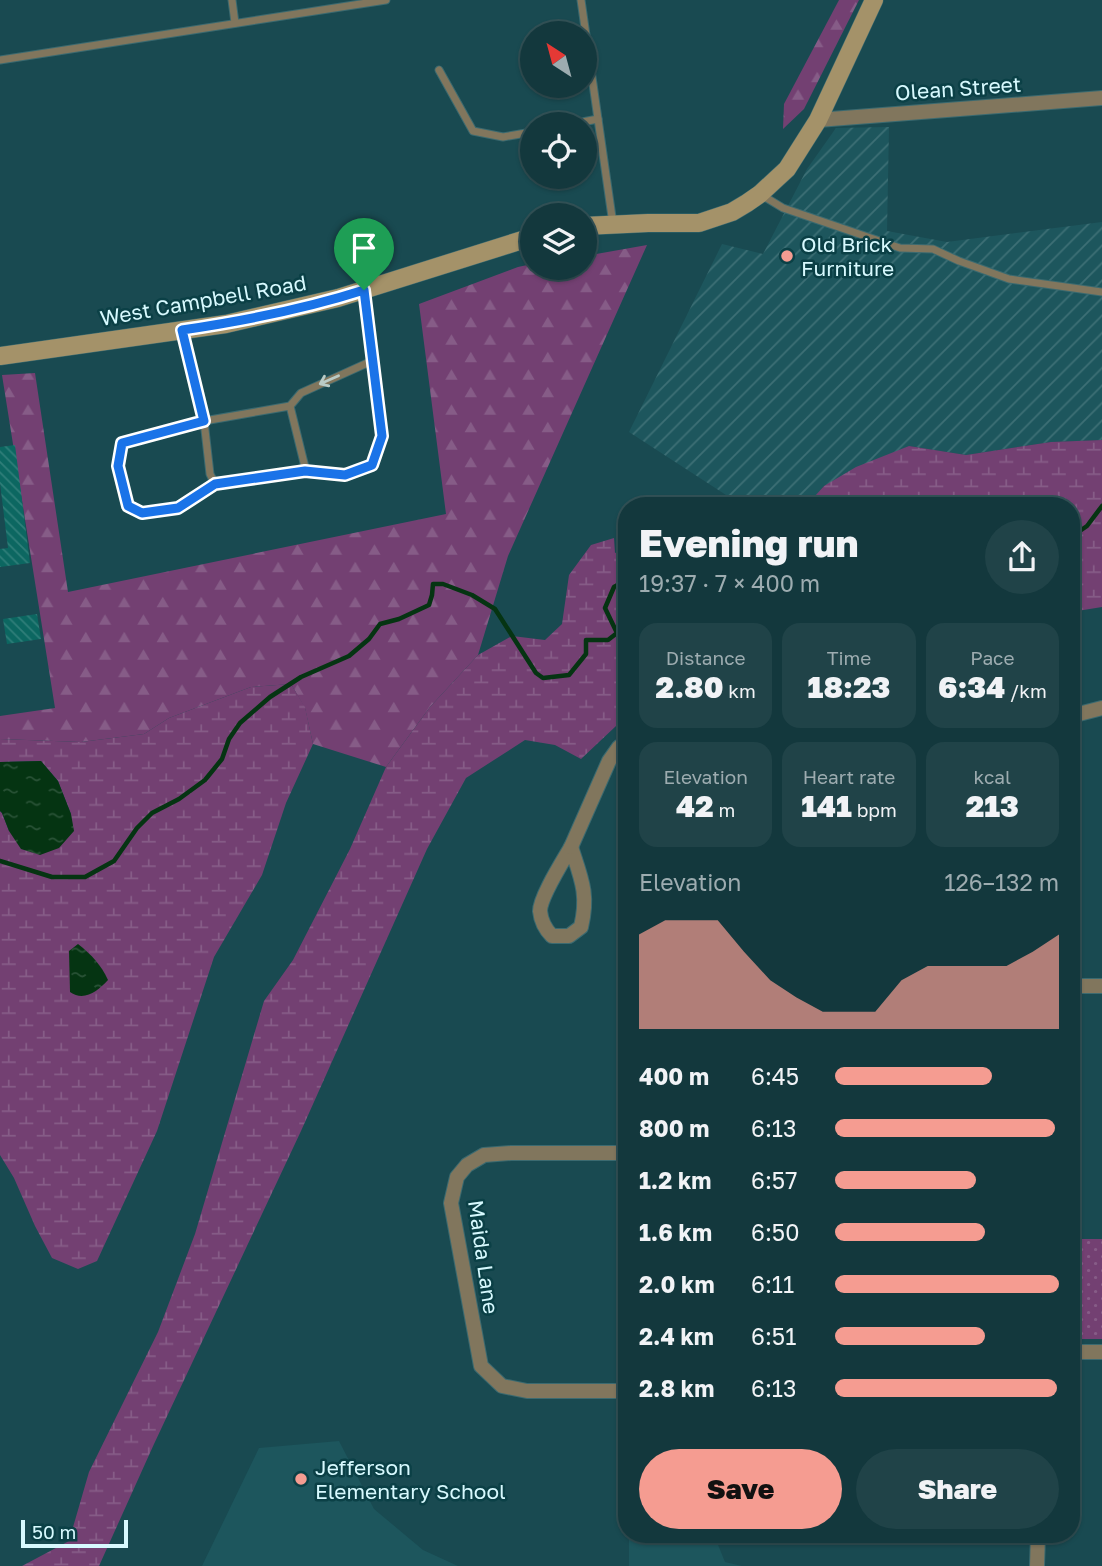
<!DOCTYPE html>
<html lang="en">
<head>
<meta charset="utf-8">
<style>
  :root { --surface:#13383d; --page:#204348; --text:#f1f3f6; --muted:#9dacb0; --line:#325257; --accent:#f59c91 }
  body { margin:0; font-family:"Golos Text",sans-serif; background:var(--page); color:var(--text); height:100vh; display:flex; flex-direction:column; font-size:26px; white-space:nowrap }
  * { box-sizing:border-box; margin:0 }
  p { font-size:23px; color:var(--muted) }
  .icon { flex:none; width:38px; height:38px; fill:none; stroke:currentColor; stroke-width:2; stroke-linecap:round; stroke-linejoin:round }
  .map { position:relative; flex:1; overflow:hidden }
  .drawer { position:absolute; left:618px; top:497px; width:462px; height:1046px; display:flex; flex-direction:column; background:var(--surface); border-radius:28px; box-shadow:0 2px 5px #0004,0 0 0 2px var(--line) }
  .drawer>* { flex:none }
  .needle { width:46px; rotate:324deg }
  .buttons { position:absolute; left:520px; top:21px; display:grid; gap:14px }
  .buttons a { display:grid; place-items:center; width:77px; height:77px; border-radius:50%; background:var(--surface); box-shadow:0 2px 5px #0004,0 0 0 2px var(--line); font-size:35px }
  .scale { position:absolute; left:21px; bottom:18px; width:107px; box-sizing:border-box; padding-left:7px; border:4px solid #d7f9fe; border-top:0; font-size:19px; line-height:24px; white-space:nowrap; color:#d7f9fe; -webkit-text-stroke:5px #0b4046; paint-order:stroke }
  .pin { position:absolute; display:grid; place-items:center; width:60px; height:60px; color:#fff; margin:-72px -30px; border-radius:50% 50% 50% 0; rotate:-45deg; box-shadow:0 0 7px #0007 }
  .pin .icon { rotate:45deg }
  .round { display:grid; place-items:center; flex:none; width:74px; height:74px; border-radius:37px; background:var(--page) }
  .overview { display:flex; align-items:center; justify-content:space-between; height:119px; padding:0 21px }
  h1 { font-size:38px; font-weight:800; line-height:52px }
  .figures { display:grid; grid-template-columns:repeat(3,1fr); gap:10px; height:119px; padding:7px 21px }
  .figures div { display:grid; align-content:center; border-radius:18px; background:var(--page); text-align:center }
  .figures b { font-size:30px; font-weight:800 }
  .figures small { font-size:19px; font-weight:400 }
  .figures p { font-size:19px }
  .chart { height:196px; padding:14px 21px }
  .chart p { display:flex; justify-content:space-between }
  .chart svg { width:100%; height:126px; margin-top:7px; fill:var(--accent); opacity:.7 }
  .action { display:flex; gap:14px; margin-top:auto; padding:14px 21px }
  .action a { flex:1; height:80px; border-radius:42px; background:var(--accent); color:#111; font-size:28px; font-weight:800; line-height:80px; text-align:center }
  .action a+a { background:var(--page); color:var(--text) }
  ul { padding:0 21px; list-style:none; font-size:23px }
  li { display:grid; grid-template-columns:112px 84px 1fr; align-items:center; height:52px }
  li i { height:18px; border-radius:9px; background:var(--accent) }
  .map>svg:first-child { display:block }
</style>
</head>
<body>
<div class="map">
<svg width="1102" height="1566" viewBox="0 0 1102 1566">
  <defs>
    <pattern id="industrial-furrows" width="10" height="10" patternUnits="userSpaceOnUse" patternTransform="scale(1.75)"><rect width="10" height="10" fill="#1d565d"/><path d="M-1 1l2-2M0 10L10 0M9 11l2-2" fill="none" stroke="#3d6f75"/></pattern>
    <pattern id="green-dots" width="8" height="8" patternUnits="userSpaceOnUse" patternTransform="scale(1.75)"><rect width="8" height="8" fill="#734072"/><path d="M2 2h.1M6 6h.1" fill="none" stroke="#865c87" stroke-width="1.8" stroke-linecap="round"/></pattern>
    <pattern id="forest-firs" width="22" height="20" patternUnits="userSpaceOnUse" patternTransform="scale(1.75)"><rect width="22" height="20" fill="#734072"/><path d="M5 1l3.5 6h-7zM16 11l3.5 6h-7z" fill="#865c87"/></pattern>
    <pattern id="wetland-marsh" width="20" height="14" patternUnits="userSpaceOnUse" patternTransform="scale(1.75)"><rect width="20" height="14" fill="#734072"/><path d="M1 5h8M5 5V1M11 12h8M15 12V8" fill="none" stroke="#865c87"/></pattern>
    <pattern id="water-ripples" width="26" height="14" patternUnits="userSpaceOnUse" patternTransform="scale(1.75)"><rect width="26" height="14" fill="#053412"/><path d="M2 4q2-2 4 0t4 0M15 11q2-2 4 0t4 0" fill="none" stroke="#295236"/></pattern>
    <pattern id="building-back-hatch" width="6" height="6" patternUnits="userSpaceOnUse" patternTransform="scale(1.75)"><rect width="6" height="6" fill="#0c6761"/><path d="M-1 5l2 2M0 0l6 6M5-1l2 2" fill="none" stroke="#2f7e79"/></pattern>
  </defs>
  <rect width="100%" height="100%" fill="#194a51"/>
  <!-- built -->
  <g fill="#1d565d">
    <polygon points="339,1441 374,1509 423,1550 458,1566 202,1566 259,1448"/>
    <polygon points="629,1535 714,1535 725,1562 742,1566 629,1566"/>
  </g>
  <!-- industrial -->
  <polygon fill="url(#industrial-furrows)" points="889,127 887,231 947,242 1102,222 1102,440 1051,442 966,455 909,446 824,486 806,506 743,506 629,432 722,244 763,254 807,169 836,128"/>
  <!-- green -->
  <rect fill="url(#green-dots)" x="1071" y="1239" width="31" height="100"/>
  <!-- forest -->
  <g fill="url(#forest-firs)">
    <polygon points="839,0 859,0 804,109 783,129 784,104"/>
    <polygon points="647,245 508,556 478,655 430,707 386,767 313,744 305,708 291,684 251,687 169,718 144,734 81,742 0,739 0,716 55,708 2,375 35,373 68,592 446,514 419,304 518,267 532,264 532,268 584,268 585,256"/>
  </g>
  <!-- wetland -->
  <g fill="url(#wetland-marsh)">
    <polygon points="1102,440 1102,607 1071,612 1071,506 806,506 824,486 856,467 909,446 966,455 1051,442"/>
    <polygon points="614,538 615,553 626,549 626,723 616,726 581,759 555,745 525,740 466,778 427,849 301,1131 154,1444 99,1566 22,1566 69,1541 89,1472 158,1332 195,1234 264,1001 293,960 350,849 386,767 430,707 478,655 512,636 545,640 562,624 569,575 591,545"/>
    <polygon points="291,684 305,707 313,744 286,803 262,875 214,957 157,1131 97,1261 78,1269 52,1258 35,1226 14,1178 0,1155 0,811 2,813 9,831 71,814 58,781 41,761 0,762 0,739 81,742 144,734 169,718 251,687"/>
  </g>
  <!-- water -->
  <g fill="url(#water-ripples)">
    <polygon points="41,761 58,781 71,814 74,831 59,848 40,855 21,849 9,831 2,813 0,811 0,762"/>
    <path d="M78 944C92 955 101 965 108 980 98 991 84 1002 70 992L69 951Z"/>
  </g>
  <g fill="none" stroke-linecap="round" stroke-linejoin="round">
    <!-- stream -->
    <g stroke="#053412" stroke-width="4.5">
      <polyline points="1071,537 1087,526 1102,506"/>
      <polyline points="0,861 52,877 85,877 114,861 137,828 152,813 179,799 205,780 222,759 229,739 240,723 270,697 301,677 349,656 369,639 380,624 399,619 429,605 432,595 433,584 443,584 472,595 495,609 536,673 543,678 569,675 586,654 586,640 608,640 617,633 605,608 614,587 626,580"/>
    </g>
  </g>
  <!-- building -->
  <g fill="url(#building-back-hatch)">
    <polygon points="15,445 30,563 0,567 0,549 8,548 0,483 0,447"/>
    <polygon points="37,614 41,639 7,644 3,619"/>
  </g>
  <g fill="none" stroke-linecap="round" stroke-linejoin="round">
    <defs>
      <g id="lane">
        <polyline points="232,0 235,23"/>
        <polyline points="581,0 613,224"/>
        <polyline points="0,60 386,0"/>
        <polyline points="439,70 473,131 503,137 532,132"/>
        <polyline points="572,124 598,119"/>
        <polyline points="760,194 783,208 900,248 933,249 959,261 1009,279 1102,292"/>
        <polyline points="182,331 204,421 210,474 215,484 306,471 290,406"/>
        <polyline points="305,471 345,475 372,465 382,436 364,290"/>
        <polyline points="215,484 178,508 142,513 128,506 118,466 122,443 204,421 290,406 301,393 374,360"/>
      </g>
      <g id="street">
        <polyline points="818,120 1102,98"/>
        <polyline points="1071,716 1102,708"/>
        <path d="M571 847C581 878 589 894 581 927L569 936H552C545 929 541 921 540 911 540 897 563 861 571 847Z"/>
        <polyline points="571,847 609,761 619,747 626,747"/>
        <polyline points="1071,986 1102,986"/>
        <polyline points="626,1153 511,1153 484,1155 467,1165 457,1177 451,1203 481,1366 502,1386 527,1391 626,1391"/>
        <polyline points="1071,1352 1102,1352"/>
        <polyline points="1037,1566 1038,1535"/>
      </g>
      <g id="secondary">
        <polyline points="584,226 648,223 699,223 732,212 747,203 760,194 787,169 818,120 874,0"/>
        <polyline points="0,356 226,324 338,298 532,237"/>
      </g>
    </defs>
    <!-- lane casing -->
    <use href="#lane" stroke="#3b6a70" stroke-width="9"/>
    <!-- street casing -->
    <use href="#street" stroke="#3b6a70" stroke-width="16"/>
    <!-- secondary casing -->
    <use href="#secondary" stroke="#3b6a70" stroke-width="19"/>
    <!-- lane -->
    <use href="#lane" stroke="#81765d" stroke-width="7"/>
    <!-- street -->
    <use href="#street" stroke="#81765d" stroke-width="14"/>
    <!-- secondary -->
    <use href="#secondary" stroke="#a49269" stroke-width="18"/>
  </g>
  <!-- one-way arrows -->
  <defs><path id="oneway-shaft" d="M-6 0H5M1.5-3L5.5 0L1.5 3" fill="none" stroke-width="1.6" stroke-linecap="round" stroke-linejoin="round" transform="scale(1.75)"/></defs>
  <use stroke="#b9cbc6" href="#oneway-shaft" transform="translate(329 380) rotate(156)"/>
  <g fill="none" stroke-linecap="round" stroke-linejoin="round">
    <defs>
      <path id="route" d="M364 290 382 436 372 465 345 475 305 471 215 484 178 508 142 513 128 506 118 466 122 443 204 421 182 330C243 321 305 309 364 290Z"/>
    </defs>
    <!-- route casing -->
    <use href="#route" stroke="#fff" stroke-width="14"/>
    <!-- route -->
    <use href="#route" stroke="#1a73e8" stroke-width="9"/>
  </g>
  <!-- markers -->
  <g fill="#f59c91" stroke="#0b4046" stroke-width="2.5">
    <circle cx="787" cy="256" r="7"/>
    <circle cx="301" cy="1479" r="7"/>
  </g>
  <g text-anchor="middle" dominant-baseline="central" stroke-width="5" stroke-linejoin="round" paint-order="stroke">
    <!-- street labels -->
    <g font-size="21" fill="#d7f9fe" stroke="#0b4046">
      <text transform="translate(958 88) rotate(-4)">Olean Street</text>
      <text transform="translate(203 300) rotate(-10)">West Campbell Road</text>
      <text transform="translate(484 1257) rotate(82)">Maida Lane</text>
    </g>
    <!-- poi labels -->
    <g font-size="21" fill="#d7f9fe" stroke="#0b4046" text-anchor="start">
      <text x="801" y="244">Old Brick<tspan x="801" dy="24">Furniture</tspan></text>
      <text x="315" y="1467">Jefferson<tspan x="315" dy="24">Elementary School</tspan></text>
    </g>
  </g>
</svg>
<div class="buttons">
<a><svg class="needle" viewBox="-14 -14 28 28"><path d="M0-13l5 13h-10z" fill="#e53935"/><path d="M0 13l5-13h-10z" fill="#9dacb0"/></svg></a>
<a><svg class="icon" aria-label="locate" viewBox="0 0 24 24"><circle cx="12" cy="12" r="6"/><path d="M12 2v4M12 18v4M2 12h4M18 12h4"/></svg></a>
<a><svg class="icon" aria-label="layers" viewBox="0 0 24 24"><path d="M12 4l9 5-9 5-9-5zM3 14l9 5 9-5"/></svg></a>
</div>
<div class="scale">50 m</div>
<div class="pin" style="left:364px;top:290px;background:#1e9e55"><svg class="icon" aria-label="arrive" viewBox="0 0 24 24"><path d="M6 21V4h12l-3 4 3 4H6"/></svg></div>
<section class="drawer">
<div class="overview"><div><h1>Evening run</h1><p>19:37 · 7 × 400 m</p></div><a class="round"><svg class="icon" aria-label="share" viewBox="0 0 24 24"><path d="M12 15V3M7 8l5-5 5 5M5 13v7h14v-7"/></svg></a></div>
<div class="figures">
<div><p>Distance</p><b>2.80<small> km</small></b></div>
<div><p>Time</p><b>18:23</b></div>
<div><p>Pace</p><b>6:34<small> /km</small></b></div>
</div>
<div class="figures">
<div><p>Elevation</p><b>42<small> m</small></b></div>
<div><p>Heart rate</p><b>141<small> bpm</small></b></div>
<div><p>kcal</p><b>213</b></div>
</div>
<div class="chart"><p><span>Elevation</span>126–132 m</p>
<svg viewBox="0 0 160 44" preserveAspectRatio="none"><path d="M0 44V11L10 6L20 6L30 6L40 17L50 27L60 33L70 38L80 38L90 38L100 27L110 22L120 22L130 22L140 22L150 17L160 11V44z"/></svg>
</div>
<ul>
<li><b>400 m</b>6:45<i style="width:70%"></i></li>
<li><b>800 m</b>6:13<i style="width:98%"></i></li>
<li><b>1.2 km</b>6:57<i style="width:63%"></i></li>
<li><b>1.6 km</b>6:50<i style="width:67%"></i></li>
<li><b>2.0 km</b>6:11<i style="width:100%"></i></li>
<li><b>2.4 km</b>6:51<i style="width:67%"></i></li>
<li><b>2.8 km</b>6:13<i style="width:99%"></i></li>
</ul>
<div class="action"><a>Save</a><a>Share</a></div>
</section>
</div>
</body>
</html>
